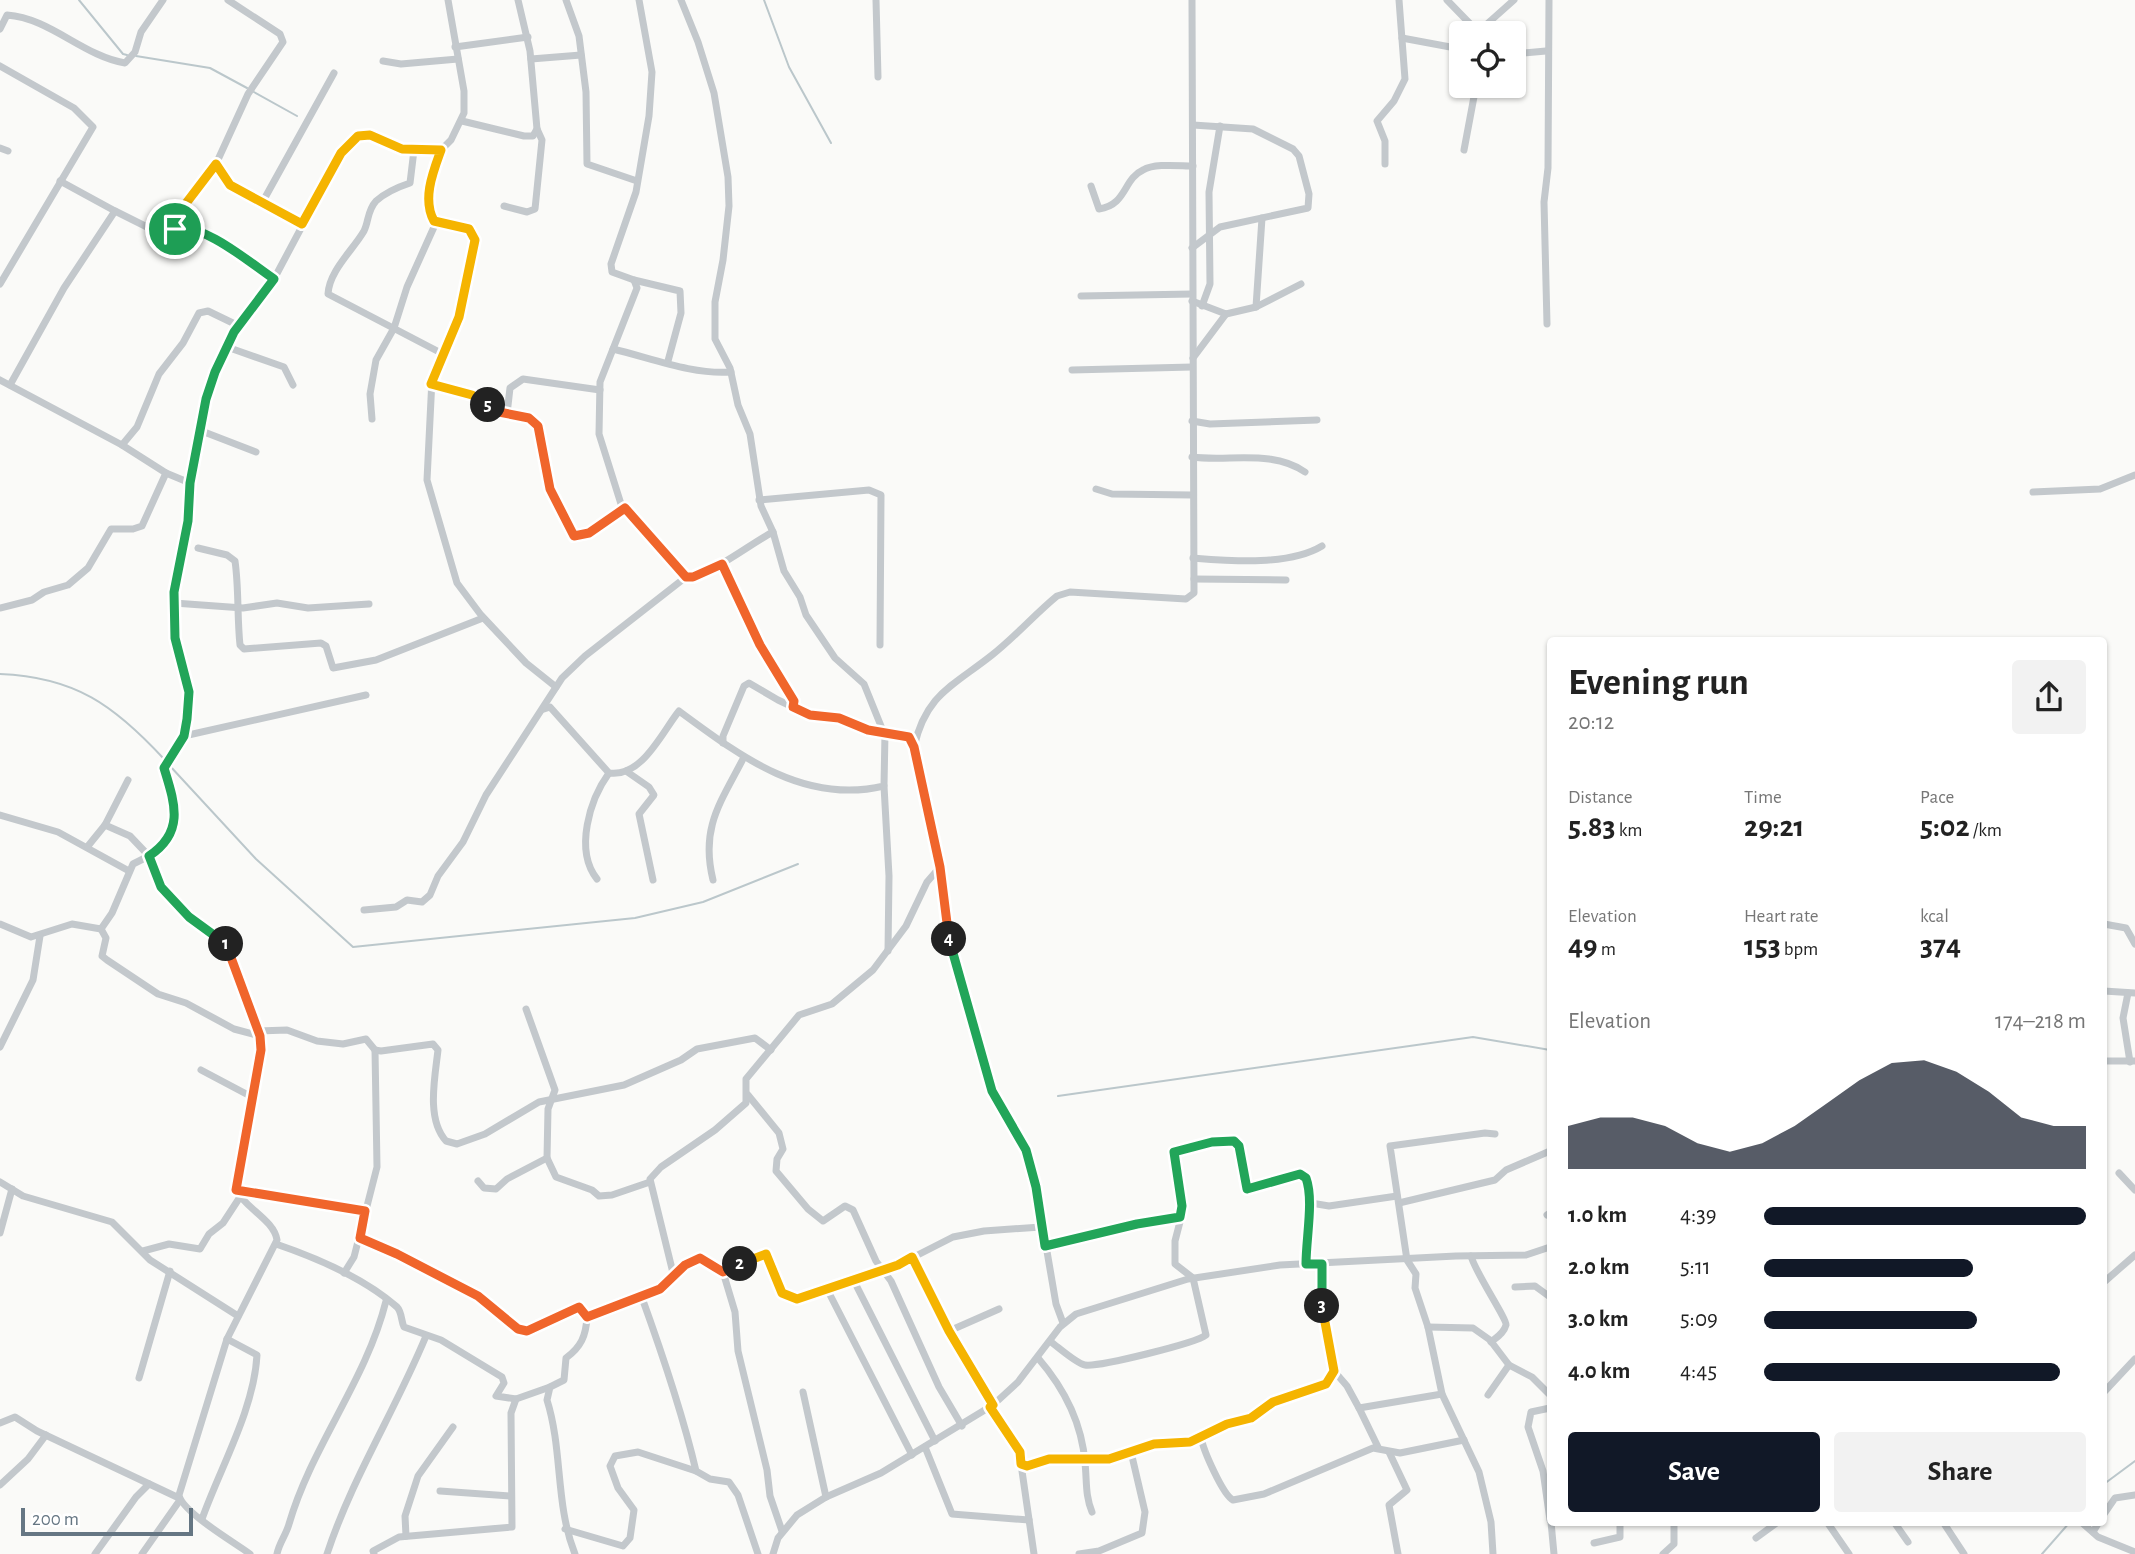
<!DOCTYPE html>
<html lang="en">
<head>
<meta charset="utf-8">
<style>
  :root { --surface:#fff; --page:#f2f2f2; --text:#222; --muted:#767676; --accent:#111827 }
  body { margin:0; font-family:"Alegreya Sans",sans-serif; background:var(--page); color:var(--text); height:100vh; display:flex; flex-direction:column; font-size:26px; white-space:nowrap }
  * { box-sizing:border-box; margin:0 }
  p { font-size:23px; color:var(--muted) }
  .icon { flex:none; width:38px; height:38px; fill:none; stroke:currentColor; stroke-width:2; stroke-linecap:round; stroke-linejoin:round }
  .map { position:relative; flex:1; overflow:hidden }
  .drawer { position:absolute; left:1547px; top:637px; width:560px; height:889px; display:flex; flex-direction:column; background:var(--surface); border-radius:7px; box-shadow:0 2px 5px #0004 }
  .drawer>* { flex:none }
  .tools { position:absolute; left:1449px; top:21px; display:grid; gap:14px }
  .tools a { display:grid; place-items:center; width:77px; height:77px; border-radius:7px; background:var(--surface); box-shadow:0 2px 5px #0004; font-size:35px }
  .scale { position:absolute; left:21px; bottom:18px; width:172px; box-sizing:border-box; padding-left:7px; border:4px solid #657683; border-top:0; font-size:19px; line-height:24px; white-space:nowrap; color:#657683; -webkit-text-stroke:5px #fff; paint-order:stroke }
  .pin { position:absolute; display:grid; place-items:center; width:60px; height:60px; color:#fff; margin:-30px; border:4px solid #fff; border-radius:50%; box-shadow:0 2px 7px #0007 }
  .km { position:absolute; width:35px; height:35px; margin:-18px; border-radius:50%; background:#222; color:#fff; font-size:19px; line-height:35px; text-align:center }
  .round { display:grid; place-items:center; flex:none; width:74px; height:74px; border-radius:7px; background:var(--page) }
  .headline { display:flex; align-items:center; justify-content:space-between; height:119px; padding:0 21px }
  h1 { font-size:38px; font-weight:600; line-height:52px }
  .figures { display:grid; grid-template-columns:repeat(3,1fr); gap:10px; height:119px; padding:7px 21px }
  .figures div { display:grid; align-content:center }
  .figures b { font-size:30px; font-weight:600 }
  .figures small { font-size:19px; font-weight:400 }
  .figures p { font-size:19px }
  .chart { height:196px; padding:14px 21px }
  .chart p { display:flex; justify-content:space-between }
  .chart svg { width:100%; height:126px; margin-top:7px; fill:var(--accent); opacity:.7 }
  .cta { display:flex; gap:14px; margin-top:auto; padding:14px 21px }
  .cta a { flex:1; height:80px; border-radius:7px; background:var(--accent); color:#fff; font-size:28px; font-weight:600; line-height:80px; text-align:center }
  .cta a+a { background:var(--page); color:var(--text) }
  ul { padding:0 21px; list-style:none; font-size:23px }
  li { display:grid; grid-template-columns:112px 84px 1fr; align-items:center; height:52px }
  li i { height:18px; border-radius:9px; background:var(--accent) }
  .map>svg:first-child { display:block }
</style>
</head>
<body>
<div class="map">
<svg width="2135" height="1554" viewBox="0 0 2135 1554">
  <rect width="100%" height="100%" fill="#fafaf8"/>
  <g fill="none" stroke-linecap="round" stroke-linejoin="round">
    <!-- stream -->
    <g stroke="#bbc7cb" stroke-width="2">
      <polyline points="79,0 123,54 127,55"/>
      <polyline points="764,0 789,67 831,143"/>
      <polyline points="136,56 210,68 247,88"/>
      <polyline points="252,91 297,116"/>
      <path d="M0 674C75 677 114 705 164 759"/>
      <polyline points="170,766 256,859 353,947 635,918 703,902 798,864"/>
      <polyline points="1058,1096 1473,1037 1550,1050"/>
      <polyline points="2104,1484 2135,1461"/>
      <polyline points="2042,1554 2070,1522"/>
    </g>
    <!-- street -->
    <g stroke="#c3c8cc" stroke-width="7">
      <polyline points="228,0 280,34 283,42 248,94 216,164 230,185 302,224"/>
      <polyline points="566,0 579,36 586,92 587,164 637,181"/>
      <path d="M639 0 652 72 649 116 636 192 611 264 612 272 634 280 637 288 600 382 599 434 621 504 686 577C708 578 751 543 773 532L784 571 800 597 806 615 835 658 864 684 883 731 906 735 912 742 940 867 955 967 992 1091 1026 1150 1036 1187 1056 1304 1063 1323"/>
      <polyline points="681,0 698,42 714,93 728,177 729,206 723,260 715,302 715,339 730,368 738,405 750,434 761,506 773,532"/>
      <polyline points="876,0 878,77"/>
      <polyline points="1447,0 1479,33"/>
      <path d="M0 29 7 15C50 18 83 56 125 63L135 52 141 32 163 0"/>
      <polyline points="1478,32 1514,0"/>
      <polyline points="1402,38 1461,49"/>
      <polyline points="455,47 528,37"/>
      <polyline points="1514,54 1546,51"/>
      <polyline points="531,59 581,55"/>
      <polyline points="383,61 401,64 458,59"/>
      <polyline points="0,66 74,108 93,127 0,284"/>
      <polyline points="462,121 524,136 533,136 537,129"/>
      <polyline points="0,148 8,151"/>
      <path d="M414 150 410 183C398 187 386 192 376 201 367 211 369 221 364 231 353 250 329 271 328 294L443 354"/>
      <polyline points="1464,150 1476,86"/>
      <polyline points="1385,164 1385,141 1377,121 1394,101 1405,79 1399,0"/>
      <polyline points="60,181 115,211"/>
      <path d="M1091 186 1099 209C1127 205 1123 179 1143 170 1155 163 1179 166 1193 166"/>
      <polyline points="262,203 334,73"/>
      <polyline points="504,206 527,212 535,209 542,140 537,129 530,51 518,0"/>
      <polyline points="434,221 469,229 475,240 459,317 432,379 427,480 457,583 481,615 526,663 556,687"/>
      <polyline points="175,229 187,202 216,164"/>
      <polyline points="1192,248 1220,227 1308,208 1309,194 1299,156 1293,149 1253,129 1193,125"/>
      <polyline points="634,280 680,291 681,313 668,361"/>
      <polyline points="1081,296 1192,294"/>
      <polyline points="1192,301 1226,314 1256,307 1301,284"/>
      <polyline points="1202,306 1210,284 1209,192 1220,126"/>
      <polyline points="1256,307 1262,218"/>
      <polyline points="1547,324 1544,202 1548,168 1549,0"/>
      <polyline points="227,347 284,367 293,385"/>
      <path d="M613 349C651 358 693 375 731 372"/>
      <polyline points="1193,358 1226,314"/>
      <polyline points="1072,370 1192,367"/>
      <polyline points="0,380 122,445 137,427 159,374 183,343 199,313 208,311 239,326"/>
      <polyline points="431,384 472,395 499,412 534,422 550,489 574,536 589,533 625,508"/>
      <polyline points="10,385 64,288 115,211 159,233 190,226 274,279"/>
      <polyline points="507,414 510,388 523,379 600,390"/>
      <polyline points="372,419 370,394 376,360 394,328 407,287 434,227 428,205 429,188 441,150"/>
      <polyline points="1192,421 1210,424 1317,420"/>
      <polyline points="199,430 256,452"/>
      <polyline points="122,445 166,473 190,483"/>
      <path d="M1192 457C1228 462 1272 449 1305 472"/>
      <polyline points="1096,489 1112,494 1192,495"/>
      <polyline points="2033,492 2100,489 2135,475"/>
      <polyline points="759,500 869,490 881,495 880,645"/>
      <path d="M198 548 227 555 235 561C239 589 237 617 240 645L244 649 321 643 326 646 333 668 376 660 483 618"/>
      <path d="M1193 558C1231 561 1289 566 1322 546"/>
      <polyline points="722,563 760,644 794,701 793,707"/>
      <polyline points="1194,579 1286,580"/>
      <polyline points="174,603 243,608 277,603 308,608 369,604"/>
      <polyline points="0,608 32,600 44,592 68,585 88,568 111,529 133,529 142,526 166,473"/>
      <path d="M544 709 550 707 609 773C642 778 662 732 679 711 740 756 804 805 884 786L885 733"/>
      <polyline points="184,736 366,695"/>
      <polyline points="723,743 723,736 744,686 749,683 778,700 810,715 823,714 868,730 883,731"/>
      <path d="M914 747C926 694 953 686 992 655 1015 637 1035 614 1057 596L1070 592 1186 599 1194 593 1192 0"/>
      <polyline points="626,771 649,787 654,795 639,814 653,880"/>
      <polyline points="884,786 889,876 888,951"/>
      <polyline points="0,815 58,832 129,871"/>
      <polyline points="88,846 105,825"/>
      <path d="M597 879C574 850 590 799 609 773"/>
      <path d="M713 880C700 827 721 802 744 757"/>
      <polyline points="364,910 396,907 407,900 422,902 430,895 438,876 463,842 486,795 562,678 585,656 686,577"/>
      <polyline points="0,924 31,937 72,924 101,929 112,913 133,864 149,856 130,836 105,825 128,780"/>
      <polyline points="2104,924 2126,928 2135,944"/>
      <polyline points="101,929 106,938 102,956 107,960 158,994 186,1003 234,1029 260,1036"/>
      <polyline points="2104,991 2135,993"/>
      <polyline points="2128,993 2123,1018 2130,1062"/>
      <path d="M258 1031 287 1030 317 1041 343 1044 366 1039 375 1050 381 1051 433 1044 438 1050C435 1077 426 1119 446 1141L457 1144 485 1134 539 1102 624 1085 681 1060 697 1049 755 1038 771 1050"/>
      <polyline points="0,1047 33,980 40,936"/>
      <polyline points="2104,1061 2134,1061"/>
      <polyline points="201,1070 252,1097"/>
      <polyline points="748,1095 779,1133 783,1149 777,1159 776,1171 808,1209 823,1221 845,1206 853,1210 876,1261 891,1281 939,1387 962,1426"/>
      <polyline points="547,1158 556,1177 592,1190 599,1196 612,1195 650,1182"/>
      <polyline points="2119,1173 2135,1190"/>
      <polyline points="478,1181 484,1188 496,1189 507,1179 547,1158 548,1109 555,1090 526,1009"/>
      <polyline points="0,1182 23,1196 112,1222 150,1260 238,1316"/>
      <polyline points="236,1190 365,1211"/>
      <polyline points="1311,1203 1329,1206 1397,1196"/>
      <polyline points="1399,1203 1495,1180 1506,1170 1550,1151"/>
      <polyline points="1547,1215 1550,1213"/>
      <polyline points="0,1233 12,1189"/>
      <polyline points="360,1238 397,1254 478,1296 518,1329 527,1331 579,1307 587,1317"/>
      <path d="M276 1244C317 1258 364 1278 397 1307 402 1312 401 1321 404 1327L441 1340 502 1377 504 1383 496 1396 516 1399"/>
      <polyline points="1045,1246 1137,1224 1180,1218"/>
      <polyline points="143,1251 169,1244 200,1249 209,1234 223,1223 240,1197"/>
      <path d="M1471 1256C1475 1272 1507 1319 1506 1325 1504 1333 1497 1337 1491 1342"/>
      <polyline points="912,1257 949,1331 993,1405"/>
      <polyline points="723,1272 766,1254 782,1293 797,1299 827,1289"/>
      <polyline points="344,1273 354,1257 377,1167 375,1050"/>
      <polyline points="674,1277 685,1265 700,1258 723,1272 735,1312 738,1351 767,1470 770,1496 782,1531"/>
      <polyline points="853,1279 935,1441"/>
      <polyline points="2104,1282 2135,1255"/>
      <polyline points="1515,1287 1535,1286 1550,1297"/>
      <polyline points="1428,1327 1473,1328 1490,1340 1509,1365 1532,1377 1550,1395"/>
      <polyline points="949,1331 999,1309"/>
      <path d="M1051 1342C1058 1347 1077 1364 1085 1365 1100 1367 1196 1343 1206 1335L1193 1278 1175 1264V1241L1182 1214 1173 1154C1183 1145 1219 1140 1234 1141L1239 1146 1245 1186 1251 1190 1303 1174C1316 1190 1306 1241 1306 1264"/>
      <path d="M1038 1358C1064 1388 1082 1423 1085 1463 1087 1481 1085 1495 1092 1512"/>
      <polyline points="1334,1371 1347,1386 1359,1408"/>
      <polyline points="139,1378 170,1271"/>
      <polyline points="803,1392 826,1497"/>
      <polyline points="2104,1392 2135,1359"/>
      <polyline points="1488,1395 1509,1365"/>
      <polyline points="990,1407 1020,1452 1021,1464 1027,1466 1049,1459 1109,1459 1154,1444 1190,1442 1228,1424 1251,1418 1273,1402 1326,1384 1333,1377 1331,1344 1321,1296 1322,1264"/>
      <polyline points="1550,1408 1531,1412 1528,1427 1543,1471 1550,1520"/>
      <polyline points="0,1423 15,1417 37,1431 179,1498"/>
      <path d="M1201 1437C1203 1450 1223 1495 1233 1500L1264 1494 1373 1448 1400 1453 1464 1440"/>
      <polyline points="925,1447 952,1514 1029,1520"/>
      <polyline points="1378,1447 1359,1408 1442,1394"/>
      <polyline points="1389,1452 1407,1490 1389,1505 1398,1554"/>
      <polyline points="912,1455 827,1289 898,1265 953,1237 984,1231 1041,1227"/>
      <polyline points="1021,1464 1034,1554"/>
      <polyline points="0,1485 28,1459 46,1435"/>
      <polyline points="440,1491 511,1496"/>
      <polyline points="2104,1514 2115,1498 2135,1495"/>
      <path d="M202 1519C220 1468 254 1410 257 1355L227 1339"/>
      <polyline points="1551,1522 1554,1554"/>
      <polyline points="1827,1522 1849,1554"/>
      <polyline points="1894,1522 1908,1542"/>
      <polyline points="1943,1522 1964,1554"/>
      <polyline points="2081,1522 2098,1537 2135,1552"/>
      <polyline points="565,1529 623,1546 630,1538 634,1510 618,1488 610,1466 615,1456 638,1452 696,1471"/>
      <polyline points="2093,1532 2099,1522"/>
      <polyline points="406,1536 405,1516 418,1476 453,1427"/>
      <polyline points="1756,1538 1778,1522"/>
      <polyline points="1594,1543 1620,1537 1620,1522"/>
      <polyline points="95,1554 136,1497 149,1484"/>
      <polyline points="142,1554 180,1500"/>
      <path d="M250 1554C234 1542 182 1512 179 1495L227 1339 277 1240C274 1220 245 1208 236 1190L261 1060 260 1036 228 947 189 917 161 887 149 856C185 832 175 804 164 768L184 736 187 719 189 692 175 638 174 592 188 521 190 483 206 399 214 372 234 332 274 279 341 153 350 142 365 134 402 149 441 150 451 140 464 113V91L448 0"/>
      <path d="M277 1554C279 1543 286 1535 289 1524 312 1445 366 1381 386 1301"/>
      <path d="M327 1554C352 1478 395 1411 426 1336"/>
      <polyline points="374,1554 373,1551 399,1537 512,1527 511,1413 516,1399 550,1387"/>
      <path d="M575 1554C555 1504 563 1451 547 1400L550 1387 564 1380 566 1358C581 1347 586 1336 587 1317L641 1295"/>
      <path d="M758 1554 738 1495 729 1482 710 1479 696 1471C682 1411 662 1353 641 1295L660 1289 674 1277 650 1179 661 1167 715 1130 746 1103V1079L799 1015 832 1004 873 970 906 926 927 882 940 867"/>
      <polyline points="773,1554 778,1538 797,1515 826,1497 881,1473 993,1405 1018,1382 1060,1327 1076,1314 1188,1279 1280,1265 1456,1256 1526,1255 1550,1247"/>
      <polyline points="1079,1554 1099,1551 1142,1533 1145,1512 1131,1452"/>
      <polyline points="1493,1554 1491,1522 1479,1472 1442,1394 1428,1327 1415,1288 1416,1274 1407,1260 1390,1146 1485,1133 1495,1134"/>
      <polyline points="1663,1554 1674,1544 1674,1522"/>
    </g>
  </g>
  <g fill="none" stroke-linecap="round" stroke-linejoin="round">
    <defs>
      <path id="split-1" d="M175 229C203 222 250 263 274 279L234 332 215 372 206 399 190 483 188 521 174 592 175 638 189 692 187 719 184 736 164 768C175 804 185 832 149 856L161 887 189 917 226 944"/>
      <polyline id="split-2" points="226,944 260,1036 261,1050 236,1190 365,1211 360,1238 397,1254 478,1296 518,1329 527,1331 579,1307 587,1317 660,1289 685,1265 700,1258 723,1272 740,1264"/>
      <polyline id="split-3" points="740,1264 766,1254 782,1293 797,1299 898,1265 912,1257 949,1331 993,1405 990,1407 1020,1452 1021,1464 1027,1466 1049,1459 1109,1459 1154,1444 1190,1442 1227,1424 1251,1418 1273,1402 1326,1384 1334,1371 1322,1306"/>
      <path id="split-4" d="M949 939 992 1091 1026 1150 1036 1187 1045 1246 1137 1224 1180 1217 1182 1206 1174 1152 1212 1142 1234 1141 1239 1146 1247 1189 1300 1174 1306 1178C1314 1200 1306 1238 1306 1264H1322V1306"/>
      <polyline id="split-5" points="488,405 499,412 529,418 538,426 550,489 574,536 589,533 625,508 686,577 693,577 722,564 760,645 794,701 793,707 810,715 839,718 868,730 909,737 914,747 940,867 949,939"/>
      <path id="split-6" d="M175 229 187 202 216 164 230 185 302 224 341 153 358 136 370 135 402 149 441 150C433 172 422 199 434 221L469 229 475 240 459 317 431 384 472 395 488 405"/>
    </defs>
    <!-- split-1 casing -->
    <use href="#split-1" stroke="#fff" stroke-width="14"/>
    <!-- split-2 casing -->
    <use href="#split-2" stroke="#fff" stroke-width="14"/>
    <!-- split-3 casing -->
    <use href="#split-3" stroke="#fff" stroke-width="14"/>
    <!-- split-4 casing -->
    <use href="#split-4" stroke="#fff" stroke-width="14"/>
    <!-- split-5 casing -->
    <use href="#split-5" stroke="#fff" stroke-width="14"/>
    <!-- split-6 casing -->
    <use href="#split-6" stroke="#fff" stroke-width="14"/>
    <!-- split-1 -->
    <use href="#split-1" stroke="#22a559" stroke-width="9"/>
    <!-- split-2 -->
    <use href="#split-2" stroke="#f0652b" stroke-width="9"/>
    <!-- split-3 -->
    <use href="#split-3" stroke="#f5b400" stroke-width="9"/>
    <!-- split-4 -->
    <use href="#split-4" stroke="#22a559" stroke-width="9"/>
    <!-- split-5 -->
    <use href="#split-5" stroke="#f0652b" stroke-width="9"/>
    <!-- split-6 -->
    <use href="#split-6" stroke="#f5b400" stroke-width="9"/>
  </g>
</svg>
<div class="tools">
<a><svg class="icon" aria-label="locate" viewBox="0 0 24 24"><circle cx="12" cy="12" r="6"/><path d="M12 2v4M12 18v4M2 12h4M18 12h4"/></svg></a>
</div>
<div class="scale">200 m</div>
<div class="pin" style="left:175px;top:229px;background:#1e9e55"><svg class="icon" aria-label="arrive" viewBox="0 0 24 24"><path d="M6 21V4h12l-3 4 3 4H6"/></svg></div>
<b class="km" style="left:226px;top:944px">1</b>
<b class="km" style="left:740px;top:1264px">2</b>
<b class="km" style="left:1322px;top:1306px">3</b>
<b class="km" style="left:949px;top:939px">4</b>
<b class="km" style="left:488px;top:405px">5</b>
<section class="drawer">
<div class="headline"><div><h1>Evening run</h1><p>20:12</p></div><a class="round"><svg class="icon" aria-label="share" viewBox="0 0 24 24"><path d="M12 15V3M7 8l5-5 5 5M5 13v7h14v-7"/></svg></a></div>
<div class="figures">
<div><p>Distance</p><b>5.83<small> km</small></b></div>
<div><p>Time</p><b>29:21</b></div>
<div><p>Pace</p><b>5:02<small> /km</small></b></div>
</div>
<div class="figures">
<div><p>Elevation</p><b>49<small> m</small></b></div>
<div><p>Heart rate</p><b>153<small> bpm</small></b></div>
<div><p>kcal</p><b>374</b></div>
</div>
<div class="chart"><p><span>Elevation</span>174–218 m</p>
<svg viewBox="0 0 160 44" preserveAspectRatio="none"><path d="M0 44V29L10 26L20 26L30 29L40 35L50 38L60 35L70 29L80 21L90 13L100 7L110 6L120 10L130 17L140 26L150 29L160 29V44z"/></svg>
</div>
<ul>
<li><b>1.0 km</b>4:39<i style="width:100%"></i></li>
<li><b>2.0 km</b>5:11<i style="width:65%"></i></li>
<li><b>3.0 km</b>5:09<i style="width:66%"></i></li>
<li><b>4.0 km</b>4:45<i style="width:92%"></i></li>
</ul>
<div class="cta"><a>Save</a><a>Share</a></div>
</section>
</div>
</body>
</html>
